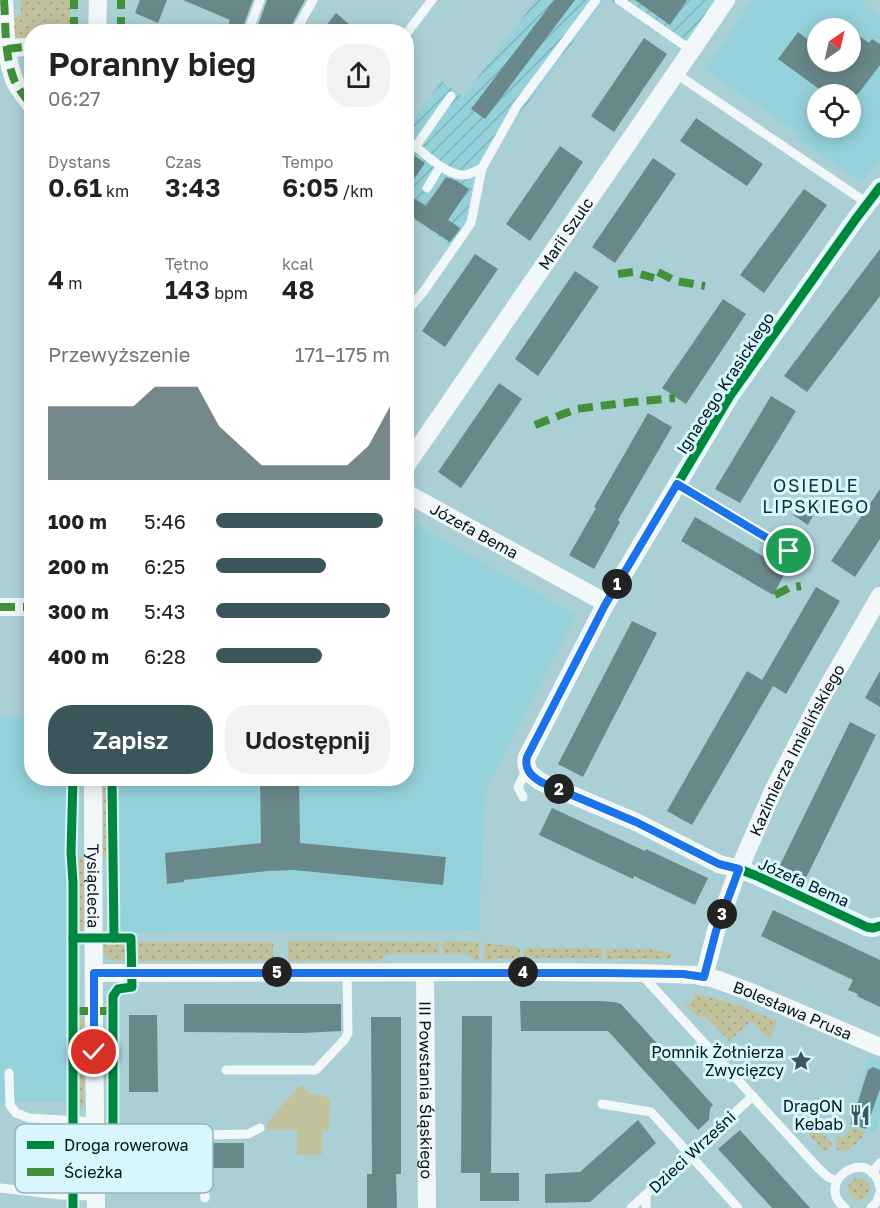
<!DOCTYPE html>
<html lang="pl">
<head>
<meta charset="utf-8">
<style>
  :root { --surface:#fff; --page:#f2f2f2; --text:#222; --muted:#767676; --accent:#3b565b }
  body { margin:0; font-family:"Golos Text",sans-serif; background:var(--page); color:var(--text); height:100vh; display:flex; flex-direction:column; font-size:22px; white-space:nowrap }
  * { box-sizing:border-box; margin:0 }
  p { font-size:20px; color:var(--muted) }
  .icon { flex:none; width:33px; height:33px; fill:none; stroke:currentColor; stroke-width:2; stroke-linecap:round; stroke-linejoin:round }
  .map { position:relative; flex:1; overflow:hidden }
  .details { position:absolute; left:24px; top:24px; width:390px; height:762px; display:flex; flex-direction:column; background:var(--surface); border-radius:24px; box-shadow:0 3px 15px #0003 }
  .details>* { flex:none }
  .needle { width:39px; rotate:34deg }
  .tools { position:absolute; left:807px; top:18px; display:grid; gap:12px }
  .tools a { display:grid; place-items:center; width:54px; height:54px; border-radius:50%; background:var(--surface); box-shadow:0 3px 15px #0003; font-size:30px }
  .pin { position:absolute; display:grid; place-items:center; width:51px; height:51px; color:#fff; margin:-26px; border:3px solid #fff; border-radius:50%; box-shadow:0 2px 6px #0007 }
  .km { position:absolute; width:30px; height:30px; margin:-15px; border-radius:50%; background:#222; color:#fff; font-size:16px; line-height:30px; text-align:center }
  .round { display:grid; place-items:center; flex:none; width:63px; height:63px; border-radius:24px; background:var(--page) }
  .overview { display:flex; align-items:center; justify-content:space-between; height:102px; padding:0 24px }
  h1 { font-size:33px; font-weight:600; line-height:45px }
  .metrics { display:grid; grid-template-columns:repeat(3,1fr); gap:9px; height:102px; padding:6px 24px }
  .metrics div { display:grid; align-content:center }
  .metrics b { font-size:26px; font-weight:600 }
  .metrics small { font-size:16px; font-weight:400 }
  .metrics p { font-size:16px }
  .chart { height:168px; padding:12px 24px }
  .chart p { display:flex; justify-content:space-between }
  .chart svg { width:100%; height:108px; margin-top:6px; fill:var(--accent); opacity:.7 }
  .primary-button { display:flex; gap:12px; margin-top:auto; padding:12px 24px }
  .primary-button a { flex:1; height:69px; border-radius:24px; background:var(--accent); color:#fff; font-size:24px; font-weight:600; line-height:69px; text-align:center }
  .primary-button a+a { background:var(--page); color:var(--text) }
  ul { padding:0 24px; list-style:none; font-size:20px }
  li { display:grid; grid-template-columns:96px 72px 1fr; align-items:center; height:45px }
  li i { height:15px; border-radius:8px; background:var(--accent) }
  .map>svg:first-child { display:block }
</style>
</head>
<body>
<div class="map">
<svg width="880" height="1208" viewBox="0 0 880 1208">
  <defs>
    <pattern id="industrial-furrows" width="10" height="10" patternUnits="userSpaceOnUse" patternTransform="scale(1.5)"><rect width="10" height="10" fill="#95d1da"/><path d="M-1 1l2-2M0 10L10 0M9 11l2-2" fill="none" stroke="#7fb3ba"/></pattern>
    <pattern id="grass-dots" width="8" height="8" patternUnits="userSpaceOnUse" patternTransform="scale(1.5)"><rect width="8" height="8" fill="#c1c19c"/><path d="M2 2h.1M6 6h.1" fill="none" stroke="#a4a586" stroke-width="1.8" stroke-linecap="round"/></pattern>
  </defs>
  <rect width="100%" height="100%" fill="#aad0d6"/>
  <!-- built -->
  <g fill="#95d1da" fill-rule="evenodd">
    <path d="M752 0H859L880 17V160L862 182 795 139 798 134 705 69ZM818 28H850V62H818ZM818 94H850V128H818Z"/>
    <polygon points="407,519 576,615 485,793 479,930 119,933 118,779 406,778"/>
    <polygon points="0,716 31,716 32,778 69,779 67,856 69,884 69,1102 0,1102"/>
    <polygon points="870,1055 880,1060 880,1119 875,1132 849,1124"/>
  </g>
  <!-- industrial -->
  <g fill="url(#industrial-furrows)">
    <polygon points="536,0 604,0 473,178 466,229 453,247 407,214 406,116 412,120 442,81 463,97"/>
    <polygon points="610,0 716,0 681,50"/>
  </g>
  <!-- grass -->
  <g fill="url(#grass-dots)">
    <path d="M21 0H70V31L32 32 31 39C23 39 19 40 13 34V21L21 14Z"/>
    <polygon points="103,779 108,779 109,785 110,858 103,858"/>
    <polygon points="84,857 84,931 78,931 78,882 77,858"/>
    <polygon points="288,941 439,942 439,954 388,954 379,961 288,961"/>
    <polygon points="443,941 479,942 479,961 474,960 468,954 443,954"/>
    <path d="M103 942H125L126 961C110 961 103 960 103 942Z"/>
    <polygon points="137,942 273,942 273,961 138,961"/>
    <polygon points="485,943 518,947 520,949 519,958 490,959 489,961 484,961"/>
    <polygon points="525,948 602,948 602,958 524,958"/>
    <polygon points="606,949 653,949 672,954 669,959 606,959"/>
    <path d="M694 993 739 1005 777 1021 773 1032 768 1039 751 1021 729 1041 705 1016 697 1017 685 1005C692 1003 694 999 694 993Z"/>
    <polygon points="78,1018 84,1018 84,1103 82,1108 78,1111"/>
    <polygon points="797,1108 799,1109 832,1144 829,1150 824,1151 791,1116 793,1110"/>
    <path d="M852 1128 865 1132C859 1143 849 1153 837 1150L836 1138 844 1137Z"/>
    <circle cx="859" cy="1189" r="11"/>
  </g>
  <!-- park -->
  <path fill="#c1c19c" d="M302 1085 307 1090V1093C316 1096 323 1094 331 1099L328 1131H322V1155H297V1130H267V1123L296 1089Z"/>
  <!-- building -->
  <g fill="#69888a">
    <polygon points="140,0 167,0 158,23 135,13"/>
    <polygon points="183,0 253,0 241,32 225,32 230,20"/>
    <polygon points="267,0 305,0 288,32 256,31"/>
    <polygon points="554,0 575,0 485,119 471,109"/>
    <polygon points="635,0 687,0 670,25"/>
    <polygon points="336,13 358,32 321,32"/>
    <polygon points="798,32 818,47 818,62 850,62 850,45 858,35 869,43 872,39 880,44 880,65 858,94 826,94 778,59"/>
    <polygon points="644,38 667,54 614,132 591,116"/>
    <polygon points="696,118 763,164 747,186 680,141"/>
    <polygon points="560,146 583,162 530,241 506,224"/>
    <polygon points="406,150 425,163 406,191"/>
    <polygon points="653,158 676,174 615,263 592,247"/>
    <polygon points="446,177 457,181 469,189 448,220 460,228 450,242 406,213 406,193 426,206"/>
    <polygon points="804,189 827,205 764,293 740,275"/>
    <polygon points="880,249 880,296 807,392 784,376"/>
    <polygon points="475,254 498,269 445,347 422,331"/>
    <polygon points="575,271 599,287 538,376 515,359"/>
    <polygon points="723,299 746,314 686,404 662,388"/>
    <polygon points="499,383 522,399 461,488 438,472"/>
    <polygon points="771,396 796,411 740,503 715,489"/>
    <polygon points="648,413 672,427 618,520 620,522 594,569 569,555 596,508 594,507"/>
    <polygon points="880,489 880,539 855,577 831,561"/>
    <polygon points="800,503 815,512 808,525 793,515"/>
    <polygon points="695,517 787,570 773,595 681,541"/>
    <polygon points="816,587 840,601 786,694 773,686 692,825 667,811 747,671 762,680"/>
    <polygon points="632,621 657,633 583,777 558,764"/>
    <polygon points="880,671 880,707 865,698"/>
    <polygon points="850,722 876,735 805,880 779,867"/>
    <polygon points="260,778 299,778 300,843 446,857 443,885 294,870 268,871 184,880 184,882 167,884 165,853 261,843"/>
    <polygon points="552,808 645,851 646,849 708,878 695,905 634,876 633,879 539,835"/>
    <polygon points="773,910 880,960 880,1007 857,996 858,994 848,990 853,980 761,936"/>
    <polygon points="520,1001 600,1001 614,1002 621,1004 713,1105 710,1108 709,1120 698,1130 608,1031 521,1031"/>
    <polygon points="184,1004 341,1004 341,1031 303,1033 184,1032"/>
    <polygon points="129,1015 157,1015 158,1092 129,1092"/>
    <polygon points="462,1016 492,1016 491,1173 490,1173 519,1173 519,1201 480,1201 480,1173 461,1173"/>
    <polygon points="371,1017 401,1017 401,1174 396,1174 397,1208 367,1208 367,1174 372,1174"/>
    <polygon points="873,1067 880,1070 880,1089 866,1129 851,1124 868,1070"/>
    <polygon points="638,1120 656,1143 590,1202 545,1203 545,1174 580,1172"/>
    <polygon points="740,1130 810,1208 772,1208 718,1149"/>
    <rect x="206" y="1143" width="38" height="25"/>
  </g>
  <g fill="none" stroke-linecap="round" stroke-linejoin="round">
    <!-- lane -->
    <g stroke="#f2f8f9" stroke-width="9">
      <polyline points="619,0 691,50"/>
      <polyline points="248,32 260,0"/>
      <polyline points="295,32 313,0"/>
      <polyline points="406,34 432,0"/>
      <polyline points="675,73 867,203"/>
      <path d="M406 139C421 149 445 176 464 175 469 175 476 171 482 168"/>
      <polyline points="416,146 451,96"/>
      <polyline points="427,188 440,167"/>
      <polyline points="406,312 424,291 471,223 482,168 517,106 596,0"/>
      <polyline points="677,485 789,551"/>
      <polyline points="523,797 518,787 527,769"/>
      <polyline points="642,975 818,1168 828,1177 837,1181"/>
      <polyline points="226,1070 316,1070 345,1039 348,1033 347,973"/>
      <polyline points="9,1073 10,1105 16,1113 29,1118 95,1122"/>
      <polyline points="602,1104 651,1112 738,1208"/>
      <path d="M194 1150C200 1158 199 1163 197 1171"/>
      <polyline points="58,1155 73,1158 96,1159"/>
      <path d="M182 1163C185 1157 188 1153 194 1150L198 1138 203 1135 248 1134 260 1128"/>
      <polyline points="96,1164 182,1163 199,1174 204,1182 205,1198"/>
      <polyline points="872,1173 880,1163"/>
      <polyline points="0,1188 60,1195 96,1196"/>
      <polyline points="646,1195 646,1208"/>
      <polyline points="631,1208 753,1096"/>
      <path d="M845 1208C812 1181 870 1144 880 1187"/>
      <polyline points="871,1208 877,1202 880,1193"/>
    </g>
    <!-- street -->
    <g stroke="#f2f8f9" stroke-width="18">
      <path d="M4 0C6 27 4 56 15 82 19 90 26 98 32 106"/>
      <polyline points="97,32 98,0"/>
      <polyline points="7,49 32,46"/>
      <path d="M880 187 855 220 730 396 605 605 527 757C524 769 531 776 541 782L636 822 719 864 739 869 757 876 867 927 873 928 880 926"/>
      <path id="s1" d="M406 466 726 0"/>
      <path id="s2" d="M406 493 606 603"/>
      <polyline points="0,607 32,607"/>
      <path id="s3" d="M93 778 94 1022 96 1208"/>
      <path id="s4" d="M94 973 545 972 640 973 694 975 715 979 748 991 880 1047"/>
      <path id="s5" d="M425 973 427 1208"/>
      <path id="s6" d="M704 977 716 931 734 881 773 791 819 702 880 596"/>
    </g>
    <!-- quiet -->
    <g stroke="#42903c" stroke-width="8" stroke-dasharray="15 8" stroke-linecap="butt">
      <path d="M4 0C6 27 4 56 15 82 19 90 26 98 32 106"/>
      <polyline points="74,32 74,0"/>
      <polyline points="121,32 121,0"/>
      <polyline points="7,49 32,46"/>
      <polyline points="658,272 676,281 705,286"/>
      <polyline points="618,274 633,272 654,278"/>
      <polyline points="535,425 576,409 632,402 675,398"/>
      <polyline points="775,595 789,588 801,586"/>
      <polyline points="0,607 32,607"/>
      <polyline points="73,1011 113,1011"/>
    </g>
    <defs>
      <g id="cycleway">
        <path d="M880 187 855 220 730 396 605 605 527 757C524 769 531 776 541 782L636 822 719 864 739 869 757 876 867 927 873 928 880 926"/>
        <polyline points="112,778 114,938"/>
        <polyline points="73,938 131,938 132,987 118,989 113,996 113,1164"/>
        <polyline points="73,1208 73,883 71,852 73,778"/>
      </g>
    </defs>
    <!-- cycleway casing -->
    <use href="#cycleway" stroke="#d7f7fd" stroke-width="13"/>
    <!-- cycleway -->
    <use href="#cycleway" stroke="#00873e" stroke-width="9"/>
  </g>
  <g fill="none" stroke-linecap="round" stroke-linejoin="round">
    <defs>
      <path id="route" d="M94 1052V973H604L683 974 704 977 716 931 739 869 719 864 636 822 541 782C531 776 524 769 527 757L605 605 677 484 789 551"/>
    </defs>
    <!-- route casing -->
    <use href="#route" stroke="#fff" stroke-width="12"/>
    <!-- route -->
    <use href="#route" stroke="#1a73e8" stroke-width="8"/>
  </g>
  <!-- icons -->
  <defs>
    <symbol id="sight-bare" viewBox="-9 -9 18 18"><path d="M0-6L1.8-2.2L6-1.7L2.9 1.2L3.7 5.4L0 3.3L-3.7 5.4L-2.9 1.2L-6-1.7L-1.8-2.2Z" fill="#3b565b" stroke="#d7f7fd" stroke-width="2.5" paint-order="stroke"/></symbol>
    <symbol id="restaurant-bare" viewBox="-9 -9 18 18"><path d="M-5-6h1v4h1v-4h1v4h1v-4h1v5L-1.5 .5V6h-2V.5L-5-1ZM5-6V6H3V1.5H1.5Q1.5-4 5-6Z" fill="#3b565b" stroke="#d7f7fd" stroke-width="2.5" paint-order="stroke"/></symbol>
  </defs>
  <g fill-rule="evenodd">
    <use href="#sight-bare" x="786" y="1046" width="30" height="30"/>
    <use href="#restaurant-bare" x="845" y="1100" width="30" height="30"/>
  </g>
  <g text-anchor="middle" dominant-baseline="central" stroke-width="6" stroke-linejoin="round" paint-order="stroke">
    <!-- street labels -->
    <g font-size="16" fill="#001519" stroke="#d7f7fd">
      <text stroke="none"><textPath href="#s1" startOffset="282">Marii Szulc</textPath></text>
      <text transform="translate(725 383) rotate(-57)">Ignacego Krasickiego</text>
      <text stroke="none"><textPath href="#s2" startOffset="78">Józefa Bema</textPath></text>
      <text stroke="none"><textPath href="#s6" startOffset="246">Kazimierza Imielińskiego</textPath></text>
      <text transform="translate(804 882) rotate(24)">Józefa Bema</text>
      <text stroke="none"><textPath href="#s3" startOffset="108">Tysiąclecia</textPath></text>
      <text stroke="none"><textPath href="#s4" startOffset="705">Bolesława Prusa</textPath></text>
      <text stroke="none"><textPath href="#s5" startOffset="117">III Powstania Śląskiego</textPath></text>
      <text transform="translate(692 1152) rotate(-43)">Dzieci Wrześni</text>
    </g>
    <!-- poi labels -->
    <g font-size="16" fill="#001519" stroke="#d7f7fd" text-anchor="end">
      <text x="784" y="1052">Pomnik Żołnierza<tspan x="784" dy="18">Zwycięzcy</tspan></text>
      <text x="843" y="1106">DragON<tspan x="843" dy="18">Kebab</tspan></text>
    </g>
    <!-- neighbourhood labels -->
    <g font-size="18" letter-spacing="1.5" fill="#0d3237" stroke="#d7f7fd">
      <text x="816" y="485">OSIEDLE<tspan x="816" dy="21">LIPSKIEGO</tspan></text>
    </g>
  </g>
  <!-- legend -->
  <rect x="15" y="1124" width="198" height="69" rx="9" fill="#d7f7fd" stroke="#96b3b9" stroke-width="1.5"/>
  <rect x="27" y="1141" width="27" height="8" fill="#00873e"/>
  <rect x="27" y="1168" width="27" height="8" fill="#42903c"/>
  <g font-size="16" fill="#001519">
    <text x="64" y="1151">Droga rowerowa</text>
    <text x="64" y="1178">Ścieżka</text>
  </g>
</svg>
<div class="tools">
<a><svg class="needle" viewBox="-14 -14 28 28"><path d="M0-13l5 13h-10z" fill="#e53935"/><path d="M0 13l5-13h-10z" fill="#767676"/></svg></a>
<a><svg class="icon" aria-label="locate" viewBox="0 0 24 24"><circle cx="12" cy="12" r="6"/><path d="M12 2v4M12 18v4M2 12h4M18 12h4"/></svg></a>
</div>
<div class="pin" style="left:789px;top:551px;background:#1e9e55"><svg class="icon" aria-label="arrive" viewBox="0 0 24 24"><path d="M6 21V4h12l-3 4 3 4H6"/></svg></div>
<div class="pin" style="left:94px;top:1052px;background:#d93025"><svg class="icon" aria-label="check" viewBox="0 0 24 24"><path d="M5 12l5 5 9-10"/></svg></div>
<b class="km" style="left:617px;top:584px">1</b>
<b class="km" style="left:559px;top:789px">2</b>
<b class="km" style="left:722px;top:914px">3</b>
<b class="km" style="left:523px;top:972px">4</b>
<b class="km" style="left:277px;top:972px">5</b>
<section class="details">
<div class="overview"><div><h1>Poranny bieg</h1><p>06:27</p></div><a class="round"><svg class="icon" aria-label="share" viewBox="0 0 24 24"><path d="M12 15V3M7 8l5-5 5 5M5 13v7h14v-7"/></svg></a></div>
<div class="metrics">
<div><p>Dystans</p><b>0.61<small> km</small></b></div>
<div><p>Czas</p><b>3:43</b></div>
<div><p>Tempo</p><b>6:05<small> /km</small></b></div>
</div>
<div class="metrics">
<div><b>4<small> m</small></b></div>
<div><p>Tętno</p><b>143<small> bpm</small></b></div>
<div><p>kcal</p><b>48</b></div>
</div>
<div class="chart"><p><span>Przewyższenie</span>171–175 m</p>
<svg viewBox="0 0 160 44" preserveAspectRatio="none"><path d="M0 44V14L10 14L20 14L30 14L40 14L50 6L60 6L70 6L80 22L90 30L100 38L110 38L120 38L130 38L140 38L150 30L160 14V44z"/></svg>
</div>
<ul>
<li><b>100 m</b>5:46<i style="width:96%"></i></li>
<li><b>200 m</b>6:25<i style="width:63%"></i></li>
<li><b>300 m</b>5:43<i style="width:100%"></i></li>
<li><b>400 m</b>6:28<i style="width:61%"></i></li>
</ul>
<div class="primary-button"><a>Zapisz</a><a>Udostępnij</a></div>
</section>
</div>
</body>
</html>
